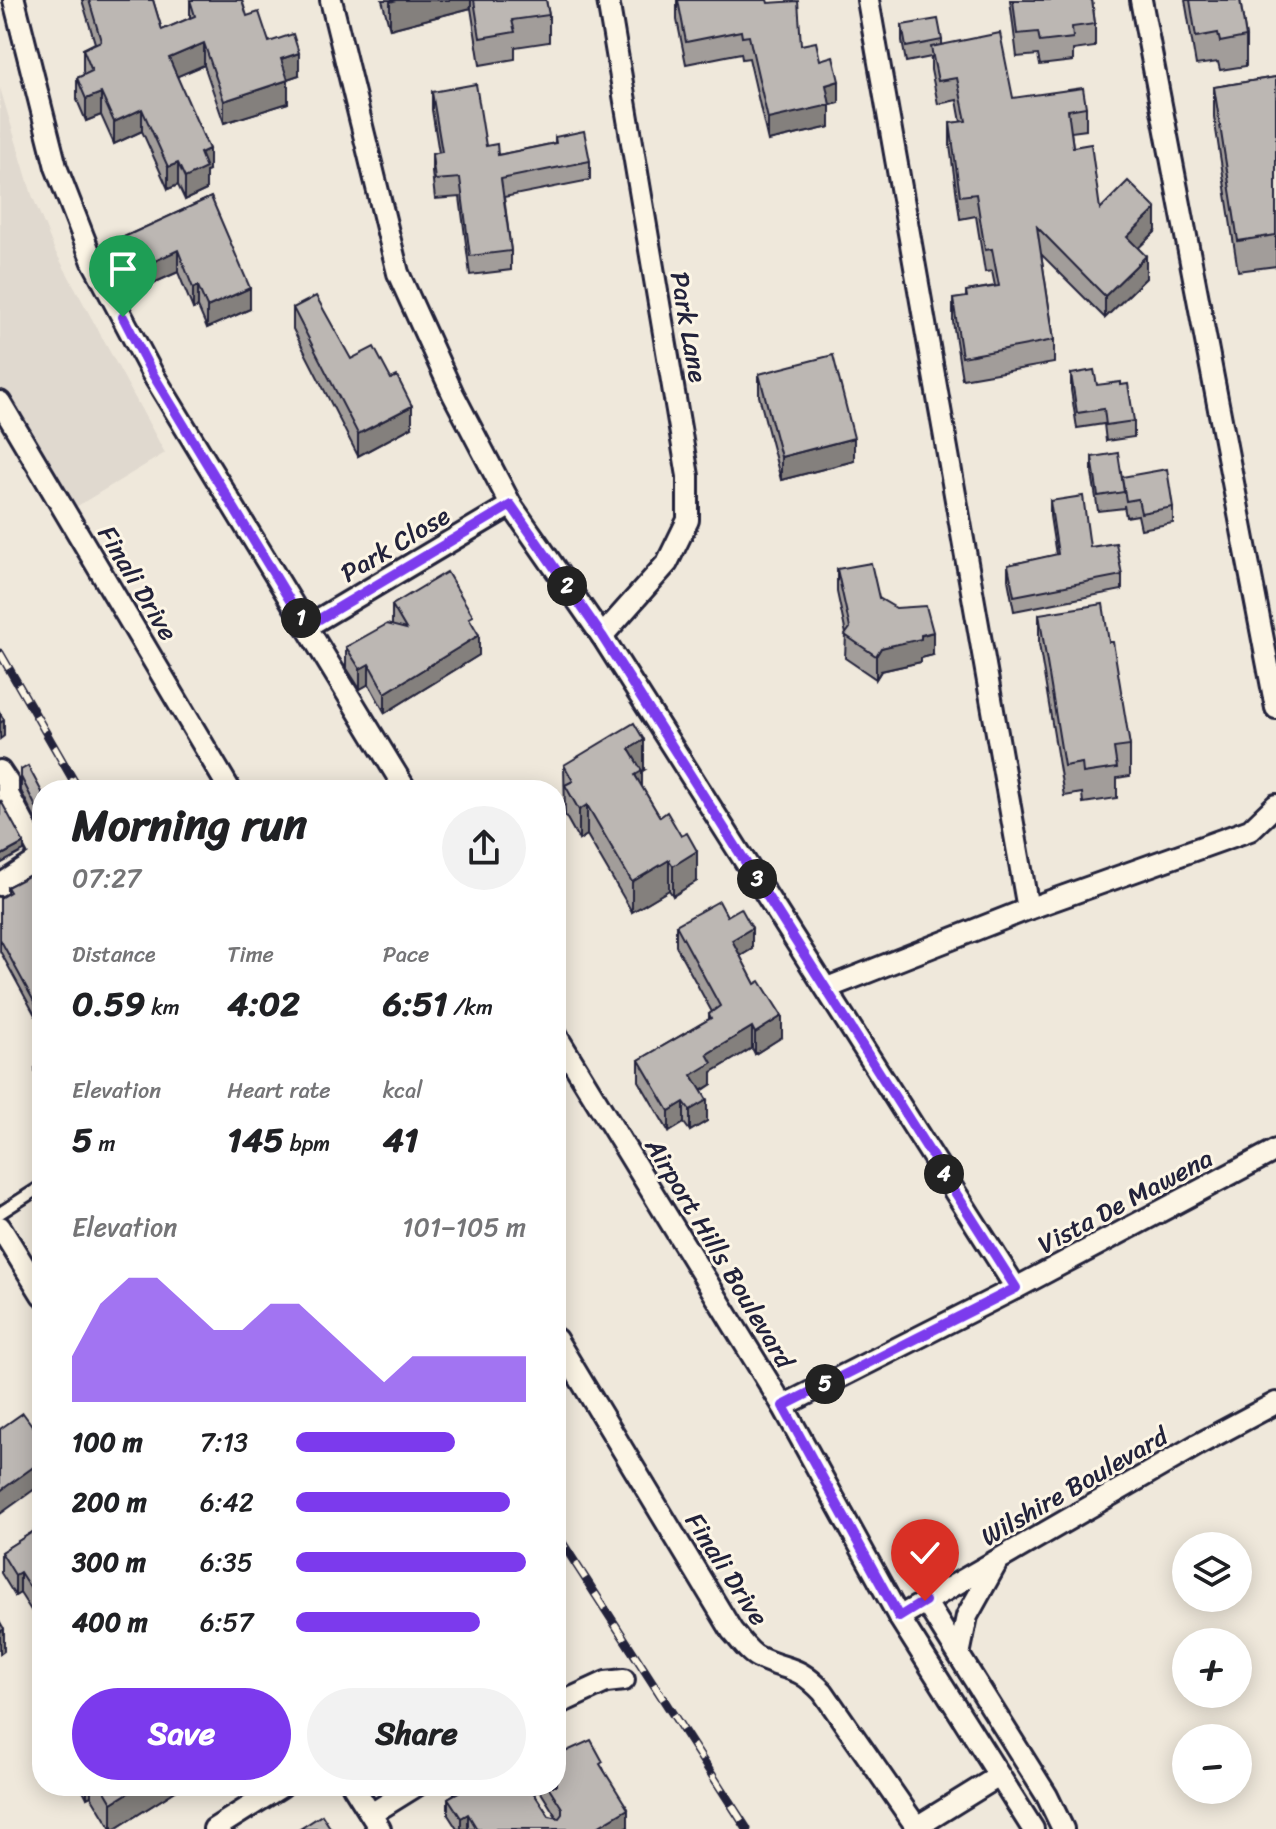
<!DOCTYPE html>
<html lang="en">
<head>
<meta charset="utf-8">
<style>
  :root { --surface:#fff; --page:#f2f2f2; --text:#202124; --muted:#757577; --accent:#7c3aed }
  body { margin:0; font-family:Sriracha,sans-serif; background:var(--page); color:var(--text); height:100vh; display:flex; flex-direction:column; font-size:30px; white-space:nowrap }
  * { box-sizing:border-box; margin:0 }
  p { font-size:26px; color:var(--muted) }
  .icon { flex:none; width:44px; height:44px; fill:none; stroke:currentColor; stroke-width:2; stroke-linecap:round; stroke-linejoin:round }
  .map { position:relative; flex:1; overflow:hidden }
  .panel { position:absolute; left:32px; top:780px; width:534px; height:1016px; display:flex; flex-direction:column; background:var(--surface); border-radius:32px; box-shadow:0 4px 20px #0003 }
  .panel>* { flex:none }
  .tools { position:absolute; left:1172px; top:1532px; display:grid; gap:16px }
  .tools a { display:grid; place-items:center; width:80px; height:80px; border-radius:50%; background:var(--surface); box-shadow:0 4px 20px #0003; font-size:40px }
  .pin { position:absolute; display:grid; place-items:center; width:68px; height:68px; color:#fff; margin:-82px -34px; border-radius:50% 50% 50% 0; rotate:-45deg; box-shadow:0 0 8px #0007 }
  .pin .icon { rotate:45deg }
  .km { position:absolute; width:40px; height:40px; margin:-20px; border-radius:50%; background:#222; color:#fff; font-size:22px; line-height:40px; text-align:center }
  .round { display:grid; place-items:center; flex:none; width:84px; height:84px; border-radius:42px; background:var(--page) }
  .head { display:flex; align-items:center; justify-content:space-between; height:136px; padding:0 40px }
  h1 { font-size:44px; font-weight:700; line-height:60px }
  .metrics { display:grid; grid-template-columns:repeat(3,1fr); gap:12px; height:136px; padding:8px 40px }
  .metrics div { display:grid; align-content:center }
  .metrics b { font-size:34px; font-weight:700 }
  .metrics small { font-size:22px; font-weight:400 }
  .metrics p { font-size:22px }
  .chart { height:224px; padding:16px 40px }
  .chart p { display:flex; justify-content:space-between }
  .chart svg { width:100%; height:144px; margin-top:8px; fill:var(--accent); opacity:.7 }
  .primary-button { display:flex; gap:16px; margin-top:auto; padding:16px 40px }
  .primary-button a { flex:1; height:92px; border-radius:48px; background:var(--accent); color:#fff; font-size:32px; font-weight:700; line-height:92px; text-align:center }
  .primary-button a+a { background:var(--page); color:var(--text) }
  ul { padding:0 40px; list-style:none; font-size:26px }
  li { display:grid; grid-template-columns:128px 96px 1fr; align-items:center; height:60px }
  li i { height:20px; border-radius:10px; background:var(--accent) }
  .map>svg:first-child { display:block }
</style>
</head>
<body>
<div class="map">
<svg width="1276" height="1829" viewBox="0 0 1276 1829">
  <rect width="100%" height="100%" fill="#efe8db"/>
  <filter id="ink" filterUnits="userSpaceOnUse"><feTurbulence type="fractalNoise" baseFrequency=".0125" numOctaves="2"/><feDisplacementMap in="SourceGraphic" scale="16" xChannelSelector="R" yChannelSelector="G"/><feConvolveMatrix kernelMatrix="1 2 1 2 8 2 1 2 1" color-interpolation-filters="sRGB"/></filter>
  <g filter="url(#ink)">
    <!-- built -->
    <polygon fill="#e0d9cf" points="0,88 32,195 55,251 165,453 69,511 0,393"/>
    <g fill="none" stroke-linecap="round" stroke-linejoin="round">
      <defs>
        <polyline id="service" points="0,1213 42,1186"/>
        <g id="minor">
          <polyline points="14,0 56,167 93,262 152,373 406,790"/>
          <polyline points="331,0 398,273 453,394 511,505 602,636 1016,1288"/>
          <polyline points="868,0 1028,909"/>
          <polyline points="1141,0 1276,708"/>
          <polyline points="0,402 230,790"/>
          <polyline points="306,627 511,505"/>
          <polyline points="602,636 667,563 688,520 688,476 608,0"/>
          <polyline points="0,771 8,783 8,794 39,852 38,860 0,885"/>
          <polyline points="827,988 1028,909 1250,830 1276,805"/>
          <polyline points="556,1035 783,1406 899,1617 1033,1829"/>
          <polyline points="0,1227 42,1295"/>
          <path d="M556 1339 732 1631C740 1639 749 1654 760 1658 790 1672 796 1664 823 1692L918 1829"/>
          <polyline points="783,1406 1016,1288 1276,1150"/>
          <polyline points="925,1601 1047,1796 1063,1829"/>
          <polyline points="899,1617 1197,1445 1276,1403"/>
          <polyline points="959,1655 967,1616 996,1564"/>
          <polyline points="556,1705 606,1682 624,1680"/>
          <polyline points="353,1786 380,1829"/>
          <polyline points="371,1814 416,1786"/>
          <polyline points="915,1828 999,1776"/>
          <polyline points="214,1829 282,1786"/>
        </g>
      </defs>
      <!-- service casing -->
      <use href="#service" stroke="#22223b" stroke-width="16"/>
      <!-- minor casing -->
      <use href="#minor" stroke="#22223b" stroke-width="26"/>
      <!-- service -->
      <use href="#service" stroke="#fcf5e5" stroke-width="10"/>
      <!-- minor -->
      <use href="#minor" stroke="#fcf5e5" stroke-width="20"/>
      <defs>
        <g id="rail">
          <polyline points="0,653 79,790"/>
          <polyline points="556,1533 747,1829"/>
        </g>
      </defs>
      <!-- rail casing -->
      <use href="#rail" stroke="#22223b" stroke-width="9"/>
      <!-- rail -->
      <use href="#rail" stroke="#fcf5e5" stroke-width="6" stroke-dasharray="18" stroke-linecap="butt"/>
    </g>
    <!-- wall -->
    <g fill="#a29d9a" stroke="#22223b" stroke-width="2">
      <polygon points="82,0 153,0 162,30 190,18 190,0 247,16 299,75 287,79 288,103 224,123 204,65 177,76 209,171 206,172 206,190 185,200 178,185 168,189 142,131 114,144 101,115 86,121 77,100 77,78 84,75 83,71 83,49 95,43"/>
      <polygon points="382,0 546,0 549,15 549,42 515,47 515,59 480,65 471,8 390,29"/>
      <polygon points="677,0 768,3 801,45 820,60 839,103 830,105 830,127 768,141 749,58 742,59 741,53 686,64 677,20"/>
      <polygon points="1010,0 1092,0 1095,24 1095,47 1073,50 1073,61 1040,65 1038,55 1017,57"/>
      <polygon points="1185,0 1240,0 1246,37 1246,66 1220,70 1218,62 1196,65"/>
      <polygon points="902,25 942,40 942,45 1013,98 1086,107 1086,130 1071,132 1073,147 1100,209 1156,231 1138,248 1146,278 1105,318 1041,254 1054,340 1054,363 962,379 953,322 953,299 966,298 966,291 995,286 992,271 985,272 976,216 960,219 950,146 950,123 961,122 957,100 938,104 931,70 931,57 906,62 902,41"/>
      <polygon points="1276,77 1276,266 1238,271 1214,117 1214,87"/>
      <polygon points="432,92 486,146 498,155 555,143 555,137 590,161 590,180 504,197 511,251 511,270 470,275 460,197 435,199 432,172 432,154 439,153 432,110"/>
      <polygon points="211,197 250,309 207,328 198,307 193,309 178,272 138,290 124,258 124,237"/>
      <polygon points="293,308 351,359 412,427 358,456 293,329"/>
      <polygon points="759,374 854,461 781,480 759,396"/>
      <polygon points="1071,374 1097,385 1121,385 1134,421 1134,437 1106,441 1104,424 1077,428 1071,390"/>
      <polygon points="1092,457 1122,478 1173,507 1173,523 1141,529 1138,515 1126,517 1124,505 1124,508 1098,511 1092,473"/>
      <polygon points="1050,501 1090,547 1122,575 1122,590 1014,611 1008,580 1008,565 1056,555 1050,516"/>
      <polygon points="837,569 879,598 933,655 921,658 921,662 881,671 876,679 845,658 846,634 837,592"/>
      <polygon points="392,605 473,625 479,655 385,713 369,684 360,689 346,667 346,647 392,625"/>
      <polygon points="1039,614 1109,642 1130,746 1130,776 1117,778 1117,798 1083,803 1082,793 1064,796 1039,644"/>
      <polygon points="564,765 644,770 642,771 642,787 697,881 673,896 669,890 632,912 587,835 579,840 565,815"/>
      <polygon points="21,770 42,792 42,833 21,791"/>
      <polygon points="42,869 42,1028 0,951 0,898 7,893 7,887"/>
      <polygon points="727,916 752,949 740,956 782,1037 755,1054 752,1048 712,1072 712,1084 702,1091 707,1121 690,1131 684,1123 669,1132 639,1081 639,1060 709,1019 709,1014 712,1012 676,946 676,925"/>
      <polygon points="42,1063 42,1091 35,1080 35,1068"/>
      <polygon points="42,1526 42,1626 41,1626 20,1593 15,1596 1,1573 1,1552"/>
      <polygon points="603,1768 628,1827 624,1829 457,1829 448,1815 448,1798 454,1794 454,1786 529,1786 549,1816 557,1818 537,1786 556,1786"/>
      <polygon points="81,1786 177,1786 177,1790 115,1829 111,1829 91,1796 87,1798"/>
    </g>
    <!-- shaded-wall -->
    <g fill="#84807d" stroke="#22223b" stroke-width="2">
      <polygon points="397,0 471,0 471,8 390,29 390,2"/>
      <polygon points="204,43 204,65 169,80 169,58"/>
      <polygon points="299,53 299,75 281,81 281,59"/>
      <polygon points="288,80 288,103 224,123 224,101"/>
      <polygon points="839,81 839,103 827,106 830,105 830,127 768,141 768,119 826,85"/>
      <polygon points="101,93 101,115 86,121 86,99"/>
      <polygon points="142,109 142,131 114,144 114,122"/>
      <polygon points="209,149 209,171 206,172 206,190 185,200 185,178 200,153"/>
      <polygon points="178,163 178,185 168,189 168,167"/>
      <polygon points="1156,209 1156,231 1127,259 1127,237"/>
      <polygon points="178,250 178,272 138,290 138,269"/>
      <polygon points="1146,256 1146,278 1105,318 1105,296"/>
      <polygon points="198,286 198,307 193,309 193,288"/>
      <polygon points="250,288 250,309 207,328 207,307"/>
      <polygon points="412,406 412,427 358,456 358,434"/>
      <polygon points="854,438 854,461 781,480 781,457"/>
      <polygon points="933,632 933,655 921,658 921,662 881,671 876,679 876,656 881,648"/>
      <polygon points="479,635 479,655 385,713 385,693"/>
      <polygon points="369,664 369,684 360,689 360,669"/>
      <polygon points="4,720 4,736 0,739 0,723"/>
      <polygon points="644,740 644,770 642,771 642,801 629,749"/>
      <polygon points="587,805 587,835 579,840 579,810"/>
      <polygon points="24,843 24,851 0,864 0,856"/>
      <polygon points="697,851 697,881 673,896 673,866"/>
      <polygon points="669,860 669,890 632,912 632,882"/>
      <polygon points="752,928 752,949 732,961 732,940"/>
      <polygon points="782,1016 782,1037 755,1054 755,1033"/>
      <polygon points="752,1027 752,1048 712,1072 712,1084 692,1096 692,1075 707,1054"/>
      <polygon points="707,1100 707,1121 690,1131 690,1110"/>
      <polygon points="684,1102 684,1123 669,1132 669,1111"/>
      <polygon points="42,1455 42,1478 39,1480 39,1486 0,1514 0,1491"/>
      <polygon points="20,1572 20,1593 15,1596 15,1575"/>
      <polygon points="42,1604 42,1626 41,1626 41,1605"/>
      <polygon points="4,1629 4,1651 0,1654 0,1632"/>
      <polygon points="87,1786 91,1786 91,1796 87,1798"/>
      <polygon points="139,1786 177,1786 177,1790 115,1829 112,1829 112,1803"/>
      <polygon points="628,1809 628,1827 624,1829 594,1829"/>
      <polygon points="468,1814 468,1829 461,1829 461,1818"/>
    </g>
    <!-- building -->
    <g fill="#bcb7b3" stroke="#22223b" stroke-width="2">
      <polygon points="89,0 153,0 162,30 195,16 190,0 242,0 247,16 259,12 269,42 293,34 299,53 281,59 288,80 224,101 204,43 169,58 209,149 200,153 206,168 185,178 178,163 168,167 142,109 114,122 101,93 86,99 77,78 92,71 83,49 101,41"/>
      <polygon points="474,0 546,0 549,15 512,20 515,32 480,38"/>
      <polygon points="678,0 767,0 768,3 798,1 801,45 816,42 820,60 833,56 839,81 826,85 830,105 768,119 749,36 742,37 741,31 686,42"/>
      <polygon points="1013,0 1092,0 1095,24 1072,27 1073,38 1040,42 1038,32 1017,34"/>
      <polygon points="1190,0 1240,0 1246,37 1220,42 1218,33 1196,37"/>
      <polygon points="938,19 942,40 906,47 902,25"/>
      <polygon points="1000,33 1013,98 1083,88 1086,107 1068,110 1073,147 1091,144 1100,209 1128,181 1156,209 1127,237 1146,256 1105,296 1037,227 1054,340 962,357 953,299 967,297 966,291 999,286 992,249 985,250 976,194 960,196 950,123 966,121 957,78 938,81 931,47"/>
      <polygon points="1276,77 1276,235 1238,241 1214,87"/>
      <polygon points="476,84 486,146 497,144 498,155 556,143 555,137 584,131 590,161 501,179 511,251 470,256 460,178 435,180 432,154 442,152 432,92"/>
      <polygon points="211,197 250,288 207,307 198,286 193,288 178,250 138,269 124,237"/>
      <polygon points="316,296 351,359 374,347 391,379 397,376 412,406 358,434 293,308"/>
      <polygon points="833,355 854,438 781,457 759,374"/>
      <polygon points="1094,370 1097,385 1121,382 1121,385 1128,384 1134,421 1106,425 1104,409 1077,413 1071,374"/>
      <polygon points="1118,453 1124,492 1098,496 1092,457"/>
      <polygon points="1167,469 1173,507 1141,513 1138,499 1126,501 1122,477"/>
      <polygon points="1083,496 1090,547 1116,543 1122,575 1014,596 1008,565 1058,554 1050,501"/>
      <polygon points="871,563 879,598 896,608 926,606 933,632 921,635 921,639 881,648 876,656 845,635 850,628 837,569"/>
      <polygon points="447,572 473,616 469,618 479,635 385,693 369,664 360,669 346,647 387,624 406,629 392,605"/>
      <polygon points="1103,604 1109,642 1113,642 1130,746 1114,748 1117,768 1083,773 1082,763 1064,766 1039,614"/>
      <polygon points="0,713 4,720 0,723"/>
      <polygon points="634,723 644,740 629,749 642,771 635,775 660,817 667,812 681,836 687,833 697,851 673,866 669,860 632,882 587,805 579,810 565,785 573,781 564,765"/>
      <polygon points="28,766 42,792 42,819 21,777 21,770"/>
      <polygon points="1,801 24,843 0,856 0,802"/>
      <polygon points="42,869 42,1016 0,939 0,898 10,892 7,887"/>
      <polygon points="719,901 727,916 741,908 752,928 732,940 755,984 760,981 782,1016 755,1033 752,1027 707,1054 712,1063 692,1075 707,1100 690,1110 684,1102 669,1111 639,1060 711,1018 709,1014 720,1006 676,925"/>
      <polygon points="42,1063 42,1079 35,1068"/>
      <polygon points="23,1413 42,1439 42,1455 36,1459 39,1463 0,1491 0,1429"/>
      <polygon points="42,1526 42,1604 41,1605 20,1572 15,1575 1,1552"/>
      <polygon points="0,1622 4,1629 0,1632"/>
      <polygon points="591,1740 603,1762 600,1764 628,1809 594,1829 477,1829 468,1814 461,1818 448,1798 462,1790 460,1786 529,1786 549,1816 559,1818 562,1814 562,1808 548,1786 556,1786 556,1756"/>
      <polygon points="102,1786 139,1786 112,1803"/>
      <polygon points="322,1815 331,1829 300,1829"/>
    </g>
  </g>
  <g fill="none" stroke-linecap="round" stroke-linejoin="round" filter="url(#ink)">
    <defs>
      <polyline id="route" points="123,317 152,373 306,627 511,505 602,636 1016,1288 783,1406 899,1617 925,1601"/>
    </defs>
    <!-- route casing -->
    <use href="#route" stroke="#fff" stroke-width="16"/>
    <!-- route -->
    <use href="#route" stroke="#7c3aed" stroke-width="10"/>
  </g>
  <g text-anchor="middle" dominant-baseline="central" stroke-width="6" stroke-linejoin="round" paint-order="stroke">
    <!-- street labels -->
    <g font-size="26" fill="#22223b" stroke="#fcf5e5">
      <text transform="translate(689 327) rotate(80)">Park Lane</text>
      <text transform="translate(395 544) rotate(-31)">Park Close</text>
      <text transform="translate(138 583) rotate(59)">Finali Drive</text>
      <text transform="translate(1125 1201) rotate(-28)">Vista De Mawena</text>
      <text transform="translate(720 1253) rotate(59)">Airport Hills Boulevard</text>
      <text transform="translate(1074 1486) rotate(-30)">Wilshire Boulevard</text>
      <text transform="translate(727 1569) rotate(57)">Finali Drive</text>
    </g>
  </g>
</svg>
<div class="tools">
<a><svg class="icon" aria-label="layers" viewBox="0 0 24 24"><path d="M12 4l9 5-9 5-9-5zM3 14l9 5 9-5"/></svg></a>
<a>+</a>
<a>−</a>
</div>
<div class="pin" style="left:123px;top:317px;background:#1e9e55"><svg class="icon" aria-label="arrive" viewBox="0 0 24 24"><path d="M6 21V4h12l-3 4 3 4H6"/></svg></div>
<div class="pin" style="left:925px;top:1601px;background:#d93025"><svg class="icon" aria-label="check" viewBox="0 0 24 24"><path d="M5 12l5 5 9-10"/></svg></div>
<b class="km" style="left:301px;top:618px">1</b>
<b class="km" style="left:567px;top:586px">2</b>
<b class="km" style="left:757px;top:879px">3</b>
<b class="km" style="left:944px;top:1174px">4</b>
<b class="km" style="left:825px;top:1384px">5</b>
<section class="panel">
<div class="head"><div><h1>Morning run</h1><p>07:27</p></div><a class="round"><svg class="icon" aria-label="share" viewBox="0 0 24 24"><path d="M12 15V3M7 8l5-5 5 5M5 13v7h14v-7"/></svg></a></div>
<div class="metrics">
<div><p>Distance</p><b>0.59<small> km</small></b></div>
<div><p>Time</p><b>4:02</b></div>
<div><p>Pace</p><b>6:51<small> /km</small></b></div>
</div>
<div class="metrics">
<div><p>Elevation</p><b>5<small> m</small></b></div>
<div><p>Heart rate</p><b>145<small> bpm</small></b></div>
<div><p>kcal</p><b>41</b></div>
</div>
<div class="chart"><p><span>Elevation</span>101–105 m</p>
<svg viewBox="0 0 160 44" preserveAspectRatio="none"><path d="M0 44V30L10 14L20 6L30 6L40 14L50 22L60 22L70 14L80 14L90 22L100 30L110 38L120 30L130 30L140 30L150 30L160 30V44z"/></svg>
</div>
<ul>
<li><b>100 m</b>7:13<i style="width:69%"></i></li>
<li><b>200 m</b>6:42<i style="width:93%"></i></li>
<li><b>300 m</b>6:35<i style="width:100%"></i></li>
<li><b>400 m</b>6:57<i style="width:80%"></i></li>
</ul>
<div class="primary-button"><a>Save</a><a>Share</a></div>
</section>
</div>
</body>
</html>
